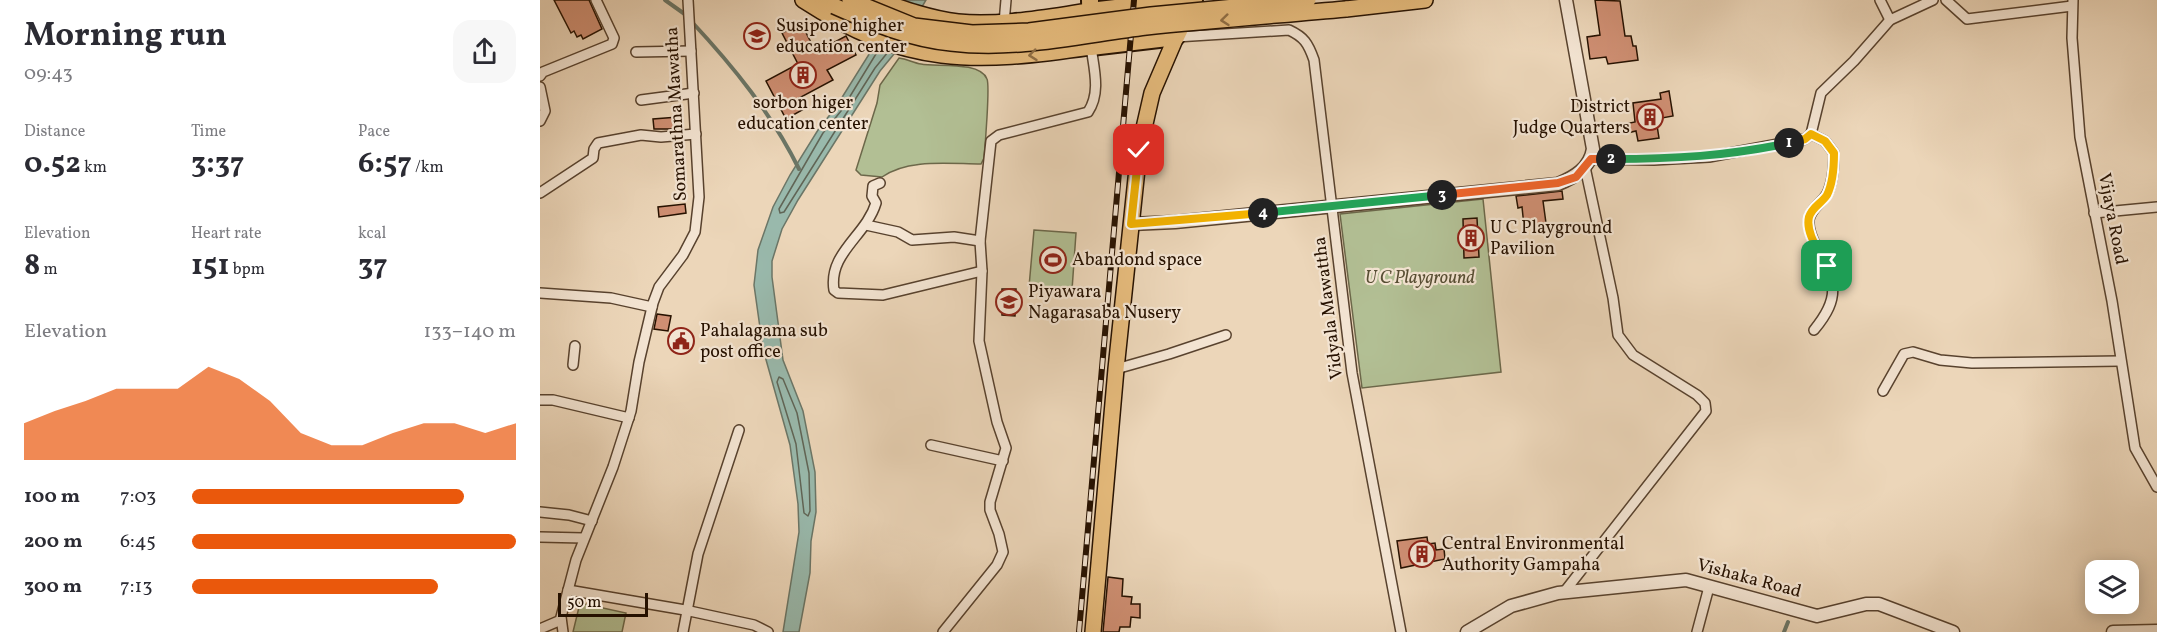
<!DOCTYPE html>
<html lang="en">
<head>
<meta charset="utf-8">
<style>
  :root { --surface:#fff; --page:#f7f7f7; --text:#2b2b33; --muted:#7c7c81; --accent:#ea580c }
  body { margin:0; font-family:Vollkorn,serif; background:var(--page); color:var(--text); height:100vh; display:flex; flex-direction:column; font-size:22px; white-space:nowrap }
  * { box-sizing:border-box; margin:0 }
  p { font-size:20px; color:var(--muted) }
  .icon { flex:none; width:33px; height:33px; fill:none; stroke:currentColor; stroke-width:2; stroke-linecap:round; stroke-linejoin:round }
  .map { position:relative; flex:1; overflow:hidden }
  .side { display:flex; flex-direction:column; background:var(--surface); width:540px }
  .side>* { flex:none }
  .controls { position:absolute; left:1545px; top:560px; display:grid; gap:12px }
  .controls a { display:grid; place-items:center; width:54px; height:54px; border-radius:12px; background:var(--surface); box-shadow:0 3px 15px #0003; font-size:30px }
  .scale { position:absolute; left:18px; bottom:15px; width:90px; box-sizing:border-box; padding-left:6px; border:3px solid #261100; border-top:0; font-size:16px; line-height:21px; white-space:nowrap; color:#261100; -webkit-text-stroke:4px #f3e4d2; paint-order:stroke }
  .pin { position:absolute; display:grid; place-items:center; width:51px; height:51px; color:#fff; margin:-26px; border-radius:12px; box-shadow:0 3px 9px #0006 }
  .km { position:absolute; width:30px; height:30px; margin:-15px; border-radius:50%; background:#222; color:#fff; font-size:16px; line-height:30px; text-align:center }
  .round { display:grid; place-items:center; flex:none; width:63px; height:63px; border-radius:18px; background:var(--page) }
  .summary { display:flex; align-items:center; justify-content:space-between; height:102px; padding:0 24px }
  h1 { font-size:33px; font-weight:700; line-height:45px }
  .figures { display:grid; grid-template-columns:repeat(3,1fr); gap:9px; height:102px; padding:6px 24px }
  .figures div { display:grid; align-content:center }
  .figures b { font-size:30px; font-weight:700 }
  .figures small { font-size:16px; font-weight:400 }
  .figures p { font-size:16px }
  .chart { height:168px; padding:12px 24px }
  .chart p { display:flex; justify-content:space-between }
  .chart svg { width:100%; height:108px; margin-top:6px; fill:var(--accent); opacity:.7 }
  ul { padding:0 24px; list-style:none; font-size:20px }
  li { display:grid; grid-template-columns:96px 72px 1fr; align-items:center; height:45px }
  li i { height:15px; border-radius:8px; background:var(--accent) }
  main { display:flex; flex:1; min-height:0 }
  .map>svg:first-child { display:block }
</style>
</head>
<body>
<main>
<section class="side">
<div class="summary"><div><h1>Morning run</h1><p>09:43</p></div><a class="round"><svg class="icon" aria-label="share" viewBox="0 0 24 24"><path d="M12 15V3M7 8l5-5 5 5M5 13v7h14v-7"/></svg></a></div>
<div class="figures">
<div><p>Distance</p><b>0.52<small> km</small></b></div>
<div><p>Time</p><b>3:37</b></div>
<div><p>Pace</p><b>6:57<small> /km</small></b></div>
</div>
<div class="figures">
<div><p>Elevation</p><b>8<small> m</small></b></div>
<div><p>Heart rate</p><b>151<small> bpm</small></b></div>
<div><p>kcal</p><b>37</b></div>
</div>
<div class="chart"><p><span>Elevation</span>133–140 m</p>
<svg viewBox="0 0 160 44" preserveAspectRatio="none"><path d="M0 44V29L10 24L20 20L30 15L40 15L50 15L60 6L70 11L80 20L90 33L100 38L110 38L120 33L130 29L140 29L150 33L160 29V44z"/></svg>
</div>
<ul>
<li><b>100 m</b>7:03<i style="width:84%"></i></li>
<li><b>200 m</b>6:45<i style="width:100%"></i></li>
<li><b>300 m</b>7:13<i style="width:76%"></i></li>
</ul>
</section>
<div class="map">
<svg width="1617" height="632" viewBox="0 0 1617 632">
  <rect width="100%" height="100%" fill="#ecd6b9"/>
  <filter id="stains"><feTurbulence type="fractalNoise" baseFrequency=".00333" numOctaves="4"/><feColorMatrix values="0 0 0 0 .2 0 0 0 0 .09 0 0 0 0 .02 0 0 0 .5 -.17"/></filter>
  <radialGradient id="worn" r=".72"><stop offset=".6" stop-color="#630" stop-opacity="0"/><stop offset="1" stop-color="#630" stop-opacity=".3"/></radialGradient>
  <!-- green -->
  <g fill="#b2bf94" stroke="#6c684a" stroke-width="1.5">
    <path d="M359 58C367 59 374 63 381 64 397 67 440 61 447 79 450 86 445 147 444 158L441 164C411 164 368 158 342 177L321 175 316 170 337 103 340 85Z"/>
    <polygon points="943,199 961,372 822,388 800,214"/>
    <polygon points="494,230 536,233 532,290 489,287"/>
    <polygon points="40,603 86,613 82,632 33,632"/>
  </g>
  <!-- water -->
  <polygon fill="#99b9ac" stroke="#6b7667" stroke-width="1.5" points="363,0 386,0 354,54 340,71 258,200 242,229 232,261 232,277 243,360 263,411 275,472 276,512 271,541 270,573 259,632 243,632 259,532 258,504 250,445 223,349 214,285 218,250 233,207 250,175 278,130 296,107"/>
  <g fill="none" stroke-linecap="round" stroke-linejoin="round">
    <!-- shore -->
    <g stroke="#606556" stroke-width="1.5">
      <polyline points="339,49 301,111 283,133 239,209 240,213 244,212 335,68 348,52"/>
      <polygon points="239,377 243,379 257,413 269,473 270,511 268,516 264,513 256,444 237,382"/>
    </g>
    <!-- stream -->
    <g stroke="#6b7667" stroke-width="4">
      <polyline points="125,0 146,15"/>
      <path d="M151 21C193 66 232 114 259 169"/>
      <polyline points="1244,632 1248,622"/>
    </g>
  </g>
  <!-- building -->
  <g fill="#cf8f73" stroke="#261100" stroke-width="1.5">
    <polygon points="14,0 49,0 62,29 43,39 41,35 37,37 34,31 31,33"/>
    <polygon points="1055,0 1080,1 1085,36 1091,36 1093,46 1096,46 1098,60 1068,64 1066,57 1050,59 1047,37 1060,35"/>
    <polygon points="261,23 276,52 306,36 316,55 287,70 293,80 259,98 264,109 246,119 226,81 258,64 242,33"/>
    <polygon points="1129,91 1133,116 1116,119 1119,138 1098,141 1096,131 1087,133 1085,124 1095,122 1093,103 1121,99 1120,93"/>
    <polygon points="138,117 139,129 114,129 113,119"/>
    <polygon points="1022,191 1023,199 1003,201 1006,223 984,226 982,207 978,208 976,196"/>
    <polygon points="145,204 146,213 119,217 118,207"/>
    <polygon points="937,218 939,257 924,258 923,219"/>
    <polygon points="462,289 476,289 475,316 462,315"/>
    <polygon points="117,314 131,316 128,331 114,329"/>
    <polygon points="887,537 888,544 895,543 896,550 904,549 905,559 861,568 857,541"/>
    <polygon points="568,577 583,579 582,596 592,597 591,604 600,604 600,618 591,617 590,627 580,627 579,632 563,632"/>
  </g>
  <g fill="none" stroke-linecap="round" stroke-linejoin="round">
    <defs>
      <g id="minor">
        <polyline points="1340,0 1350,20"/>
        <polyline points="1406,0 1427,19 1532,6"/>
        <polyline points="1533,0 1532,38 1540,137 1572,301 1595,448 1617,487"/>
        <polyline points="464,23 466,0"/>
        <path d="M636 37 749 30C764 37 768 43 774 60L812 373 861 632"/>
        <polyline points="96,52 151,51"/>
        <polyline points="0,76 3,72 72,44 74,38 56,0"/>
        <polyline points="0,87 5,111 0,121"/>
        <polyline points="101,100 154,93"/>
        <path d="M1271 134 1285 141 1294 153C1294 166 1293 182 1287 194 1282 203 1270 209 1269 220 1268 229 1272 238 1276 246 1295 282 1302 296 1274 330"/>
        <polyline points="1271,134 1281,93 1314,61 1350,20 1393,0"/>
        <polyline points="1051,159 1114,160 1169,157 1265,139 1271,134"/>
        <path d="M340 183 333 186 332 196 336 203C326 236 288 253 294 290L298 293 343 295 442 271"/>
        <polyline points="0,193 53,158 54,149 58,143 101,135 121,137 156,134"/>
        <polyline points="1554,213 1617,207"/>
        <polyline points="326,225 358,232 372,240 414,237 440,241"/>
        <polyline points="0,293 71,298 112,307"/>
        <polyline points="33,365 35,346"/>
        <polyline points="576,369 629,354 686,335"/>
        <polyline points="1343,391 1364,354 1373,352 1400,360 1432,363 1580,361"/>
        <polyline points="0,400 13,400 89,418"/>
        <polyline points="391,445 463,461"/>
        <polyline points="0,512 29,515 52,521"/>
        <polyline points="0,537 43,538"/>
        <polyline points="28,590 145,610 214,625 228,632"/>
        <polyline points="1025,591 1166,411 1165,403 1157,395 1093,355 1078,335 1073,298 1045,167"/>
        <polyline points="0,629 21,620"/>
        <polyline points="23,632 21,617 36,560 73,467 91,411 99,362 113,303 119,287 143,255 155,232 159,197 148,0"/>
        <polyline points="143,632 158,554 199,430"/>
        <path d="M403 632 457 565 463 552 459 534 450 510V502L466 448 457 422 439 341 442 271 440 241 451 141 459 135 548 112C561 93 554 69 551 47"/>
        <polyline points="1157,632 1169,587"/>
      </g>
      <g id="tertiary">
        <path d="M591 224 635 222 1018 184C1035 177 1050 168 1053 149L1026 0"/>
        <polyline points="927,632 971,606 1018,593 1146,580 1277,616 1326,604 1339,604 1413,632"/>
        <polyline points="1573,632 1617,631"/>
      </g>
      <g id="primary">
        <path d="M263 0C366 67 434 64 551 47"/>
        <polyline points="283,0 294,6"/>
        <path d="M338 0C363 9 391 19 418 22 462 26 507 17 550 11"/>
        <polyline points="806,9 885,0"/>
        <polyline points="553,632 576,369 599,150 612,93 636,37"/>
      </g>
      <g id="trunk">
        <polyline points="550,0 551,47 636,37 654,0"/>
        <polyline points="550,11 643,0"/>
      </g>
    </defs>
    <!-- minor casing -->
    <use href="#minor" stroke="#58422e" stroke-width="12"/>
    <!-- tertiary casing -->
    <use href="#tertiary" stroke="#58422e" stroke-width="15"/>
    <!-- primary casing -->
    <use href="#primary" stroke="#261100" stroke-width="18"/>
    <!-- trunk casing -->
    <use href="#trunk" stroke="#261100" stroke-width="20"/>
    <!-- minor -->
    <use href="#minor" stroke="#f3e4d2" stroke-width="9"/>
    <!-- tertiary -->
    <use href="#tertiary" stroke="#f3e4d2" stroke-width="12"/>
    <!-- primary -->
    <use href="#primary" stroke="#e6bb7c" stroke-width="15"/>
    <!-- trunk -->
    <use href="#trunk" stroke="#e6bb7c" stroke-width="16"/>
    <defs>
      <polyline id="rail" points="539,632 594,0"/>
    </defs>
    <!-- rail casing -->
    <use href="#rail" stroke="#261100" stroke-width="6"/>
    <!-- rail -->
    <use href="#rail" stroke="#f3e4d2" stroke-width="4" stroke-dasharray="11" stroke-linecap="butt"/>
    <defs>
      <g id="primary-bridge">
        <polyline points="310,0 374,26 432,33 489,31 611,15 768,0"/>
        <path d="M294 6C332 23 370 39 411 43 476 51 542 35 606 27 673 20 740 15 806 9"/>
      </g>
    </defs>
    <!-- primary-bridge casing -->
    <use href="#primary-bridge" stroke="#261100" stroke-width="18" stroke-linecap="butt"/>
    <!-- primary-bridge -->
    <use href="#primary-bridge" stroke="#e6bb7c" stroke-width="15"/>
  </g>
  <!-- one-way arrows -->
  <defs><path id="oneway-chevron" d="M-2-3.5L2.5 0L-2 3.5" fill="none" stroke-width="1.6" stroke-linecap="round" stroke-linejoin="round" transform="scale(1.5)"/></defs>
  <g stroke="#906e44">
    <use href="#oneway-chevron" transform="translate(685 20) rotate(174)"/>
    <use href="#oneway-chevron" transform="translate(493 55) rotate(174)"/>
  </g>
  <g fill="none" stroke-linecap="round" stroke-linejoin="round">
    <defs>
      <path id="split-1" d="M1249 143 1265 139 1271 134 1285 141 1294 153C1294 166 1293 183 1287 195 1282 203 1272 207 1269 217 1265 233 1280 252 1287 266"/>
      <path id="split-2" d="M1071 159C1135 159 1186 156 1249 143"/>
      <polyline id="split-3" points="902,195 1018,183 1036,177 1051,159 1071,159"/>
      <polyline id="split-4" points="723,213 902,195"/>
      <polyline id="split-5" points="599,150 591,224 723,213"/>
    </defs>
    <!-- split-1 casing -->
    <use href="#split-1" stroke="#fff" stroke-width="12"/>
    <!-- split-2 casing -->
    <use href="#split-2" stroke="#fff" stroke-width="12"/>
    <!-- split-3 casing -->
    <use href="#split-3" stroke="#fff" stroke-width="12"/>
    <!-- split-4 casing -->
    <use href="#split-4" stroke="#fff" stroke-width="12"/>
    <!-- split-5 casing -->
    <use href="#split-5" stroke="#fff" stroke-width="12"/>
    <!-- split-1 -->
    <use href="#split-1" stroke="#f5b400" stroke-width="8"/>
    <!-- split-2 -->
    <use href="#split-2" stroke="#22a559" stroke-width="8"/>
    <!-- split-3 -->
    <use href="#split-3" stroke="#f0652b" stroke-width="8"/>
    <!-- split-4 -->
    <use href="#split-4" stroke="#22a559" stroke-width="8"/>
    <!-- split-5 -->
    <use href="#split-5" stroke="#f5b400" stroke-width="8"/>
  </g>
  <!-- icons -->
  <defs>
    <symbol id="school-ring" viewBox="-11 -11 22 22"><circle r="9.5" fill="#f3e4d2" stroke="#8f2418" stroke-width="1.5"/><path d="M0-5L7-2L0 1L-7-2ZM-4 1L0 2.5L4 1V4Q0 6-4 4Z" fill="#8f2418"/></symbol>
    <symbol id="building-ring" viewBox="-11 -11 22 22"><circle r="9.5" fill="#f3e4d2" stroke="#8f2418" stroke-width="1.5"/><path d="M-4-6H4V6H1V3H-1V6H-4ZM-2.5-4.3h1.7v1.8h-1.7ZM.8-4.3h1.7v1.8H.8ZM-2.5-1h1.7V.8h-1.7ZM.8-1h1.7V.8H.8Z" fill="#8f2418"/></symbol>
    <symbol id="stadium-ring" viewBox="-11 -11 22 22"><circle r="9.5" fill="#f3e4d2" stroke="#8f2418" stroke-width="1.5"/><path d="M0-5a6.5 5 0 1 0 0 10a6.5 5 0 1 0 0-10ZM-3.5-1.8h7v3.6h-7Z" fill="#8f2418"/></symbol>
    <symbol id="civic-ring" viewBox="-11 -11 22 22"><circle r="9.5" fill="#f3e4d2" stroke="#8f2418" stroke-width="1.5"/><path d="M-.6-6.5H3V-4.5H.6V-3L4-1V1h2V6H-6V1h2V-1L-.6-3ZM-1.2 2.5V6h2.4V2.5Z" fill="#8f2418"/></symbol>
  </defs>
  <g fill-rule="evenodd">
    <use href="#school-ring" x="202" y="21" width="30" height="30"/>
    <use href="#building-ring" x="248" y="60" width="30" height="30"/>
    <use href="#building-ring" x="1095" y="102" width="30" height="30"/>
    <use href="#building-ring" x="916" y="223" width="30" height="30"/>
    <use href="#stadium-ring" x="498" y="245" width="30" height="30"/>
    <use href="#school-ring" x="454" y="287" width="30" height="30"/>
    <use href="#civic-ring" x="126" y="326" width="30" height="30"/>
    <use href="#building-ring" x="867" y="539" width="30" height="30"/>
  </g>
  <g text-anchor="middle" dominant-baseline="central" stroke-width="4.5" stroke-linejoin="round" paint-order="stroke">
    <!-- poi labels -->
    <g font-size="18" fill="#261100" stroke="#f3e4d2" text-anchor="start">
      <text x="236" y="26">Susipone higher<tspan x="236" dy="21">education center</tspan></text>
      <text x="263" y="103" text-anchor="middle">sorbon higer<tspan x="263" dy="21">education center</tspan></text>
      <text x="1090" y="107" text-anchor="end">District<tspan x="1090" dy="21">Judge Quarters</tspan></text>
      <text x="950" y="228">U C Playground<tspan x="950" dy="21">Pavilion</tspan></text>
      <text x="532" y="260">Abandond space</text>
      <text x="488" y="292">Piyawara<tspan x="488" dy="21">Nagarasaba Nusery</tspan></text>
      <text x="160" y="331">Pahalagama sub<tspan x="160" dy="21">post office</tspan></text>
      <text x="902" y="544">Central Environmental<tspan x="902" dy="21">Authority Gampaha</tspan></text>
    </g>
    <!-- street labels -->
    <g font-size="18" fill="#261100" stroke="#f3e4d2">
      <text transform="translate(137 114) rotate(-93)">Somarathna Mawatha</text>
      <text transform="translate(1572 219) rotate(79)">Vijaya Road</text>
      <text transform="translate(789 308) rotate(-97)">Vidyala Mawattha</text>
      <text transform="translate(1209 579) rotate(15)">Vishaka Road</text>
    </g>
    <!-- park labels -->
    <g font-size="18" font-style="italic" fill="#574e34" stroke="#f3e4d2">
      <text x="880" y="278">U C Playground</text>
    </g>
  </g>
  <rect width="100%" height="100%" filter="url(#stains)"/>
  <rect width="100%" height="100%" fill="url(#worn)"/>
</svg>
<div class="controls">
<a><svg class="icon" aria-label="layers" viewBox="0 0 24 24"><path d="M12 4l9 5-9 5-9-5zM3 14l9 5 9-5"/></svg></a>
</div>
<div class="scale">50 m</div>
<div class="pin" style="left:1287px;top:266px;background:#1e9e55"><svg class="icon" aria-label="arrive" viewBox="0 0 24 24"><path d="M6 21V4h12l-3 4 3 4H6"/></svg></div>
<div class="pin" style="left:599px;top:150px;background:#d93025"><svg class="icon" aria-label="check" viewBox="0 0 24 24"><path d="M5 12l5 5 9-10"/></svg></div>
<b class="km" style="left:1249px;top:143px">1</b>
<b class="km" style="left:1071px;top:159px">2</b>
<b class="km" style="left:902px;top:195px">3</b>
<b class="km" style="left:723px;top:213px">4</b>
</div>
</main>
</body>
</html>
